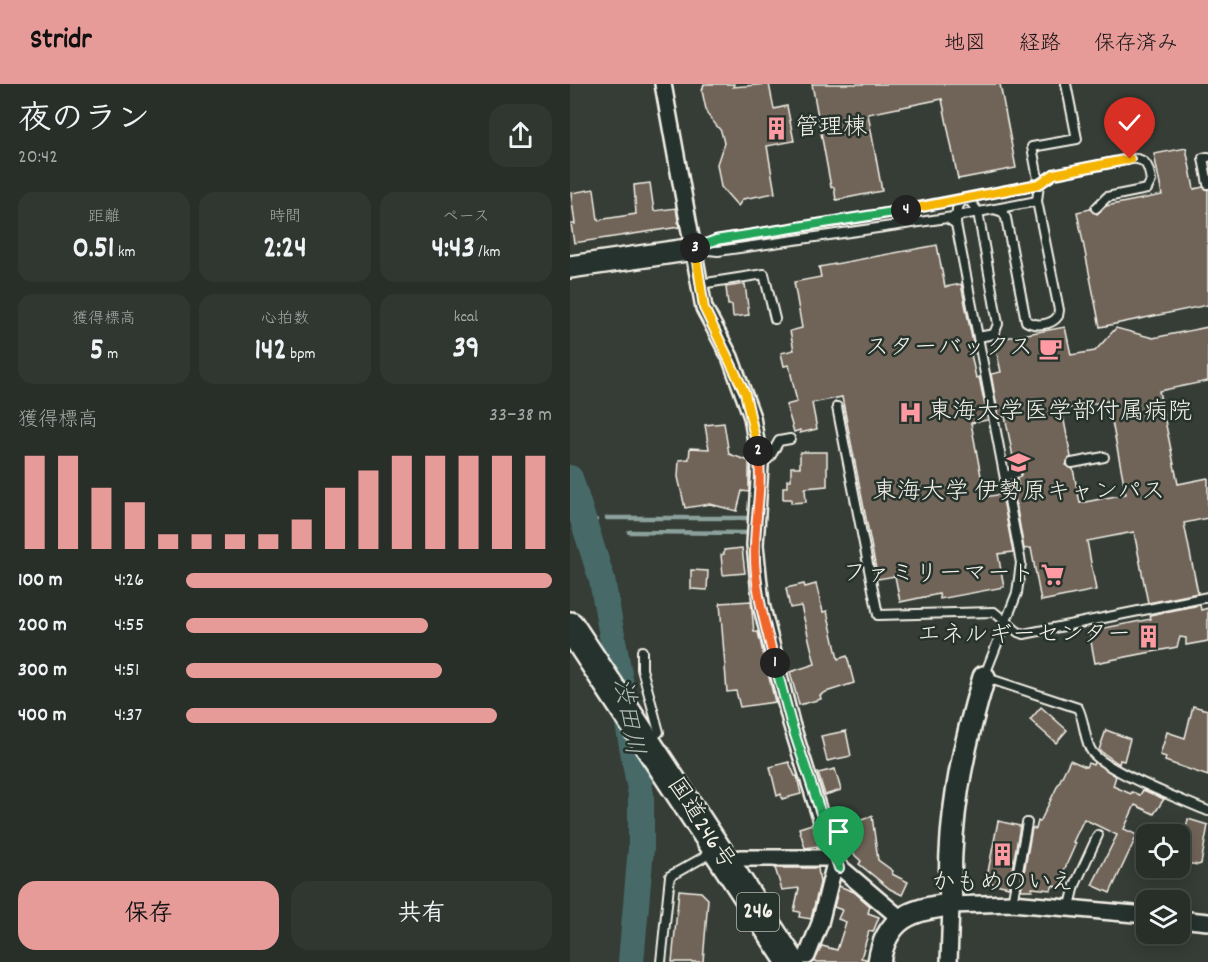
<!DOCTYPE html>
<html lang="ja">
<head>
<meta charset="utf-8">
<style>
  :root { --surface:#282e28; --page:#303630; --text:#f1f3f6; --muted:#a5a8a8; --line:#444a45; --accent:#e69b98 }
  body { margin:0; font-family:Dekko,"Klee One",sans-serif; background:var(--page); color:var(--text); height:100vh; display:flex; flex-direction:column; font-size:22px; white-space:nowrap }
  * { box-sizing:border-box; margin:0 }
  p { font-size:20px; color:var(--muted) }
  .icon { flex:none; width:33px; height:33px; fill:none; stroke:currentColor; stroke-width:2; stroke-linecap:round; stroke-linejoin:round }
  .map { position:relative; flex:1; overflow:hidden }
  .side { display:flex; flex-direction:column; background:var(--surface); width:570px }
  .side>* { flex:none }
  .fabs { position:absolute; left:566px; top:740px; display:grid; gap:12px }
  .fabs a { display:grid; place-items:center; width:54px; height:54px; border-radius:12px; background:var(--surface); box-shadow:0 3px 15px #0003,0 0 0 2px var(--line); font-size:30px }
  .pin { position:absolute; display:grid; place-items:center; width:51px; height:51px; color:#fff; margin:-62px -26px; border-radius:50% 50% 50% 0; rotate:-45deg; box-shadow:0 0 6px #0007 }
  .pin .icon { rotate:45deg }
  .km { position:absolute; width:30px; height:30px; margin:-15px; border-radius:50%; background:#222; color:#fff; font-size:16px; line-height:30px; text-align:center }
  .round { display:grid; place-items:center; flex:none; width:63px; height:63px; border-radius:18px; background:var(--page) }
  .headline { display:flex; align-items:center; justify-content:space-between; height:102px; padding:0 18px }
  h1 { font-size:33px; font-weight:700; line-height:45px }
  .stats { display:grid; grid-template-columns:repeat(3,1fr); gap:9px; height:102px; padding:6px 18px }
  .stats div { display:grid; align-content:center; border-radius:15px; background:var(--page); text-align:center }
  .stats b { font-size:30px; font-weight:700 }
  .stats small { font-size:16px; font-weight:400 }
  .stats p { font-size:16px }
  .chart { height:168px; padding:12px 18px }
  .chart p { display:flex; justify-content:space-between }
  .chart svg { width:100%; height:108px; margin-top:6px; stroke:var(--accent); stroke-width:6 }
  .primary-button { display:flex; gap:12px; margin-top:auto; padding:12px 18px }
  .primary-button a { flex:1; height:69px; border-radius:18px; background:var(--accent); color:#111; font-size:24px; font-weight:700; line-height:69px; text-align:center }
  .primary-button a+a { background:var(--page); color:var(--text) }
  ul { padding:0 18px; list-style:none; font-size:20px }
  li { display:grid; grid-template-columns:96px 72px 1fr; align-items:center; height:45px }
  li i { height:15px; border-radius:8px; background:var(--accent) }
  header { display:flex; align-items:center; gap:36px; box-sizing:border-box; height:84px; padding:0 30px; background:var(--accent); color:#111 }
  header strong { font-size:28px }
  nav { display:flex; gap:33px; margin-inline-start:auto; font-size:21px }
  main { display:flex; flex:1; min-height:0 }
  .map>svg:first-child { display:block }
</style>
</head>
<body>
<header>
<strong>Stridr</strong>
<nav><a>地図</a><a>経路</a><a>保存済み</a></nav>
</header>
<main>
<section class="side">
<div class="headline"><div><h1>夜のラン</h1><p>20:42</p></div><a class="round"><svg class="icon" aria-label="share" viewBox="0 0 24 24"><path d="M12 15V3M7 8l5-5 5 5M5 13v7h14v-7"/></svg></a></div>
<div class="stats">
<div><p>距離</p><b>0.51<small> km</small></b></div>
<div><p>時間</p><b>2:24</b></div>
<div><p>ペース</p><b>4:43<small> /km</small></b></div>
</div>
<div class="stats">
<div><p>獲得標高</p><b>5<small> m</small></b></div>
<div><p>心拍数</p><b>142<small> bpm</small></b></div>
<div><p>kcal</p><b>39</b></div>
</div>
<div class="chart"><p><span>獲得標高</span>33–38 m</p>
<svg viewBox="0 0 160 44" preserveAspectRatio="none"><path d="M5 44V6M15 44V6M25 44V19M35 44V25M45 44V38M55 44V38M65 44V38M75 44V38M85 44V32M95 44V19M105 44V12M115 44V6M125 44V6M135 44V6M145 44V6M155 44V6"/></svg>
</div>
<ul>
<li><b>100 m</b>4:26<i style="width:100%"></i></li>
<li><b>200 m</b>4:55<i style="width:66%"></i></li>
<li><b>300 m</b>4:51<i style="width:70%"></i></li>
<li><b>400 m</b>4:37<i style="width:85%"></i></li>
</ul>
<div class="primary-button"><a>保存</a><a>共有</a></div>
</section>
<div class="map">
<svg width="638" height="878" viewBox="0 0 638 878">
  <rect width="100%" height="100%" fill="#353d36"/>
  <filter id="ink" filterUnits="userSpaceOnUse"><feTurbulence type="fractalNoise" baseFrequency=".0167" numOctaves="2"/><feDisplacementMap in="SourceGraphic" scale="12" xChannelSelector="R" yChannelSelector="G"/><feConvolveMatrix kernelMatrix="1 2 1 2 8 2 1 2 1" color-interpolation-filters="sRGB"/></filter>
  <g filter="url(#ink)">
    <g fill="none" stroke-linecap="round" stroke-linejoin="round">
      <!-- stream -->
      <g stroke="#8ca19c" stroke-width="4.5">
        <polyline points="37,434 177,434"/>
        <polyline points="17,440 26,436"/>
        <polyline points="59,448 181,449"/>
      </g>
      <!-- river -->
      <polyline stroke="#466b69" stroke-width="26" points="0,394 32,496 71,711 71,764 61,878"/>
    </g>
    <!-- building -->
    <g fill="#6f6359" stroke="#f4f1e8" stroke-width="1.5" fill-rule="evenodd">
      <polygon points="134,0 164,0 163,3 199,0 204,25 217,22 224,57 197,62 205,109 173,115 168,122 151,103 147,80 154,59 151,47 137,30 132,7"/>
      <polygon points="242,0 430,0 446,84 388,95 372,15 298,30 312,107 266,116 264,103 261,103"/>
      <polygon points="616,64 624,105 633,103 638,106 638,221 530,243 507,128 520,125 527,130 536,122 592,111 584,70"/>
      <polygon points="80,99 84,127 106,124 109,143 4,159 1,140 5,140 1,109 24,105 28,136 66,130 64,101"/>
      <polygon points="367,161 375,203 391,200 405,269 401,270 406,294 409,293 418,336 401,339 415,413 432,410 443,468 428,470 434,503 370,515 369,510 330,518 325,492 308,495 272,313 242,319 247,345 230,349 230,346 224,348 216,321 227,318 219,281 214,282 211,269 224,266 220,247 232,244 224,198 251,193 249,183"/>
      <polygon points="175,200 179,231 163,233 162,221 158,221 156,203"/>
      <path d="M495 243 501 271 525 267 546 244 583 254 638 243V297L589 307 608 400 638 394V434L614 439 628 509 578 519 564 448 517 457 526 506 471 517 461 464 454 465 444 408 449 407 447 395 452 388 445 383 435 332 429 334 421 290 431 288 424 256ZM538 317 556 410 510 419 503 385 496 381 501 373 492 326Z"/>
      <polygon points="154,339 159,370 179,377 179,408 172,407 167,427 140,420 115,424 108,393 109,376 119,375 120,364 139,365 135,341"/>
      <polygon points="230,368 257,368 257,402 235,404 236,418 221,419 221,415 213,415 213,403 217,403 217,396 221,396 221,383 230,383"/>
      <polygon points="172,464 175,489 153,491 151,471 154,470 154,466"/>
      <polygon points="121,486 138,487 137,506 121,505"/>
      <polygon points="234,500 235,503 246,500 253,528 257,527 268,575 277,572 284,599 256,608 250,611 251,615 229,621 220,588 245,580 231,522 220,524 216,504"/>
      <polygon points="181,517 184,548 188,548 205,618 170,623 166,607 157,608 150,519"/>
      <polygon points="630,521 631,526 638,524 638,557 616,561 616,554 610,553 607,563 525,579 519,547 581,535 580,531"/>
      <polygon points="623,622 638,626 638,692 595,677 596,673 590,671 597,648 615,654"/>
      <polygon points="471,623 497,646 486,659 460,636"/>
      <polygon points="536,646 560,655 554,677 550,676 549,680 529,666"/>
      <polygon points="276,647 281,672 257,677 251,652"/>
      <polygon points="500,676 516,683 518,679 523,681 524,678 546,692 543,702 561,710 562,708 570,711 573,706 594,715 584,730 565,721 554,745 567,751 540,809 522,801 547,751 514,735 503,758 506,759 492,791 495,792 489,804 483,801 481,806 462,804 462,806 451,806 462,744 466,745 468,737 470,738"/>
      <polygon points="219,678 225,692 227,692 231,710 212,715 211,710 207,712 200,683"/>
      <polygon points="265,685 271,706 255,711 248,689"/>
      <polygon points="302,732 308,776 323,787 322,790 338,798 332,811 320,805 289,780 291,777 277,764 271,767 266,751 291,741 289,737"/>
      <polygon points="618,735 638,741 631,780 628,781 609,778"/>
      <polygon points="428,737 450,742 439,803 416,798"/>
      <polygon points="242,740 249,762 235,764 229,744"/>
      <polygon points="205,784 248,784 250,799 241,835 229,833 230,828 224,827 229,804 212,806"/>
      <polygon points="269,802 284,808 300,822 298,829 309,833 303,848 299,847 291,874 296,875 295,878 244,878 252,862 267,866 276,838 268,835 272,826 264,823"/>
      <polygon points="109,806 131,808 138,815 133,878 102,878"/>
    </g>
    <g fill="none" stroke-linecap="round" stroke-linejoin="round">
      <defs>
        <g id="lane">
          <polyline points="638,73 633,74 638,100"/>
          <path d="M424 125 433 128 436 134 456 237C466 243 482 241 488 232L489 226 467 117 469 100 462 63 507 55 496 0"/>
          <polyline points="377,134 386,140 408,253 424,250 428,240 408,128 400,117 392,116 387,125 386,140"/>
          <path d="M124 165 146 156 312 130 469 100 484 90 560 75C576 73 579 83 581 97L577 105 537 113 526 124"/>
          <polyline points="128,165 148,167 377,134 467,117"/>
          <polyline points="130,200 194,190 205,235"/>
          <path d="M408 253 451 479 447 509 414 593 508 624C515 637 514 657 522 668 536 687 614 717 638 727"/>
          <polyline points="267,323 308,531 424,528 448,548 454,550 638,513"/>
          <polyline points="502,379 534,373"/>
          <polyline points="190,382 200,373 209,357 220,355"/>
          <polyline points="435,392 446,389"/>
          <polyline points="72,567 72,585 89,648 79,655"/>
          <polyline points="442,819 457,739"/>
          <polyline points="500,822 505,801 528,751"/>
          <polyline points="91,878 100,792 143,768"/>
        </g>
        <g id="street">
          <polyline points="93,0 134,224 160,273 182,333 190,382 185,461 191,520 221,639 265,779 331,835"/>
          <polyline points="156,779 170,774 264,774"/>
          <polyline points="609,835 638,838"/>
          <polyline points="237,872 250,839 265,779"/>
          <polyline points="379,878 381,821 442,819 576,831"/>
        </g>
        <g id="secondary">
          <polyline points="0,183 124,165"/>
          <path d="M309 878C316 834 341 825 381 821 377 742 391 669 414 593"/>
        </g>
        <polyline id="highway" points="0,542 221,878"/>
      </defs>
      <!-- lane casing -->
      <use href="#lane" stroke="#f4f1e8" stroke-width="12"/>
      <!-- street casing -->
      <use href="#street" stroke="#f4f1e8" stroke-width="20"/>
      <!-- secondary casing -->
      <use href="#secondary" stroke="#f4f1e8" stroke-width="26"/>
      <!-- highway casing -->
      <use href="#highway" stroke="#f4f1e8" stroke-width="32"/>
      <!-- lane -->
      <use href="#lane" stroke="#26332d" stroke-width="8"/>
      <!-- street -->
      <use href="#street" stroke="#26332d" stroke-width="15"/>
      <!-- secondary -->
      <use href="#secondary" stroke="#26332d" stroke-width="21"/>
      <!-- highway -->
      <use href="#highway" stroke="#26332d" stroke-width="27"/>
    </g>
  </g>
  <g fill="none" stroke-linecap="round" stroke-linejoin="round" filter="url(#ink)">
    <defs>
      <polyline id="split-1" points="205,579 221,639 269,784"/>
      <path id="split-2" d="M188 367C193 399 186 428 185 460 183 499 195 541 205 579"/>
      <polyline id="split-3" points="125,164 134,224 175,309 188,367"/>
      <polyline id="split-4" points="125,164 146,156 336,126"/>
      <polyline id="split-5" points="336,126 469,100 484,90 560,75"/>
    </defs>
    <!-- split-1 casing -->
    <use href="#split-1" stroke="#fff" stroke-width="12"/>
    <!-- split-2 casing -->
    <use href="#split-2" stroke="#fff" stroke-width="12"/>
    <!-- split-3 casing -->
    <use href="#split-3" stroke="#fff" stroke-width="12"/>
    <!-- split-4 casing -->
    <use href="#split-4" stroke="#fff" stroke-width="12"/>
    <!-- split-5 casing -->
    <use href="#split-5" stroke="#fff" stroke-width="12"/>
    <!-- split-1 -->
    <use href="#split-1" stroke="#22a559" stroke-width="8"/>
    <!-- split-2 -->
    <use href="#split-2" stroke="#f0652b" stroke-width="8"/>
    <!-- split-3 -->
    <use href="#split-3" stroke="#f5b400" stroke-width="8"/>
    <!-- split-4 -->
    <use href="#split-4" stroke="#22a559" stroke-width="8"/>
    <!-- split-5 -->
    <use href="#split-5" stroke="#f5b400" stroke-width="8"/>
  </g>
  <!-- icons -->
  <defs>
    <symbol id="building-bare" viewBox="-9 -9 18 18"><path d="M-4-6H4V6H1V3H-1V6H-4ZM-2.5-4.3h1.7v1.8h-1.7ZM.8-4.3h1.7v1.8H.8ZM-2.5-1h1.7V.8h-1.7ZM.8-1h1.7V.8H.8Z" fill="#ff9aa2" stroke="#26332d" stroke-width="2.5" paint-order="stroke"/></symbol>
    <symbol id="cafe-bare" viewBox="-9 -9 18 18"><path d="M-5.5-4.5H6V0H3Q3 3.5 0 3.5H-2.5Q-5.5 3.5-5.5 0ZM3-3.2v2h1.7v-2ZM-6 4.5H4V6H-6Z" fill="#ff9aa2" stroke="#26332d" stroke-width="2.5" paint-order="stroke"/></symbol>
    <symbol id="hospital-bare" viewBox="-9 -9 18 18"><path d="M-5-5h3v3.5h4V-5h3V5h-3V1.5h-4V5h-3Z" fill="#ff9aa2" stroke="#26332d" stroke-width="2.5" paint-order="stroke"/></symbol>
    <symbol id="university-bare" viewBox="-9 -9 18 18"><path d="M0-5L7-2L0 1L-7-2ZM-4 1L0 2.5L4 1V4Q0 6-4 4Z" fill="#ff9aa2" stroke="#26332d" stroke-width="2.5" paint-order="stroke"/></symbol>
    <symbol id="supermarket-bare" viewBox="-9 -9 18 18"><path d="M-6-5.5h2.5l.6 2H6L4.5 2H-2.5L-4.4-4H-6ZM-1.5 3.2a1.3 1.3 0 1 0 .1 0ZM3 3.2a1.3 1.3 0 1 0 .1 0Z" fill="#ff9aa2" stroke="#26332d" stroke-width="2.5" paint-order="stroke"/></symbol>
  </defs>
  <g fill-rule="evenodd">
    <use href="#building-bare" x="190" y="28" width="33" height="33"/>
    <use href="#cafe-bare" x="464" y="248" width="33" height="33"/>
    <use href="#hospital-bare" x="324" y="312" width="33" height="33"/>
    <use href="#university-bare" x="432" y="362" width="33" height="33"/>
    <use href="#supermarket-bare" x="466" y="474" width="33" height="33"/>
    <use href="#building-bare" x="562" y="536" width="33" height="33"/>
    <use href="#building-bare" x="416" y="754" width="33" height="33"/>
  </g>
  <g text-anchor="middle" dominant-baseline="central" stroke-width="5" stroke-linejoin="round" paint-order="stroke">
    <!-- shield labels -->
    <rect fill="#26332d" stroke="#b6b8b0" stroke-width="1.5" x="167" y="809" width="42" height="38" rx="4.5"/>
    <g font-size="22" font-weight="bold" fill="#f4f1e8">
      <text x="188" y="828">246</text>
    </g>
    <!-- poi labels -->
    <g font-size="24" fill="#f4f1e8" stroke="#26332d" text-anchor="end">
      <text x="225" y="45" text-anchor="start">管理棟</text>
      <text x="463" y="265">スターバックス</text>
      <text x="358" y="329" text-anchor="start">東海大学医学部付属病院</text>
      <text x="449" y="409" text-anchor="middle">東海大学 伊勢原キャンパス</text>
      <text x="465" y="491">ファミリーマート</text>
      <text x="561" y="552">エネルギーセンター</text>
      <text x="433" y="800" text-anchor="middle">かもめのいえ</text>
    </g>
    <!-- street labels -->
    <g font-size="24" fill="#f4f1e8" stroke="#26332d">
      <text transform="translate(130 740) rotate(57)">国道246号</text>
    </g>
    <!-- water labels -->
    <g font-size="26" font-style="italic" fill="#aebbb5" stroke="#26332d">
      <text transform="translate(57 633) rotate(80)">渋田川</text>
    </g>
  </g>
</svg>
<div class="fabs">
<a><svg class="icon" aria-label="locate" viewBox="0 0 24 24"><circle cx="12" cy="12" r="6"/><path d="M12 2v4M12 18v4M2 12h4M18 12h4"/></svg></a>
<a><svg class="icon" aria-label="layers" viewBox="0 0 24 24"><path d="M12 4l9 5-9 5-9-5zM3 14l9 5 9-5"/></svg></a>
</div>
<div class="pin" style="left:269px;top:784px;background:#1e9e55"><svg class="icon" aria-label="arrive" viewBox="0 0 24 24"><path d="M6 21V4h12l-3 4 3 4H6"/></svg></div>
<div class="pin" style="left:560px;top:75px;background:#d93025"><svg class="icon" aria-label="check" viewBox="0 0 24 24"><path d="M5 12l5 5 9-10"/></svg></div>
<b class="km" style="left:205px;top:579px">1</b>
<b class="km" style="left:188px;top:367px">2</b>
<b class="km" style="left:125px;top:164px">3</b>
<b class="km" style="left:336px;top:126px">4</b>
</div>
</main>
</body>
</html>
